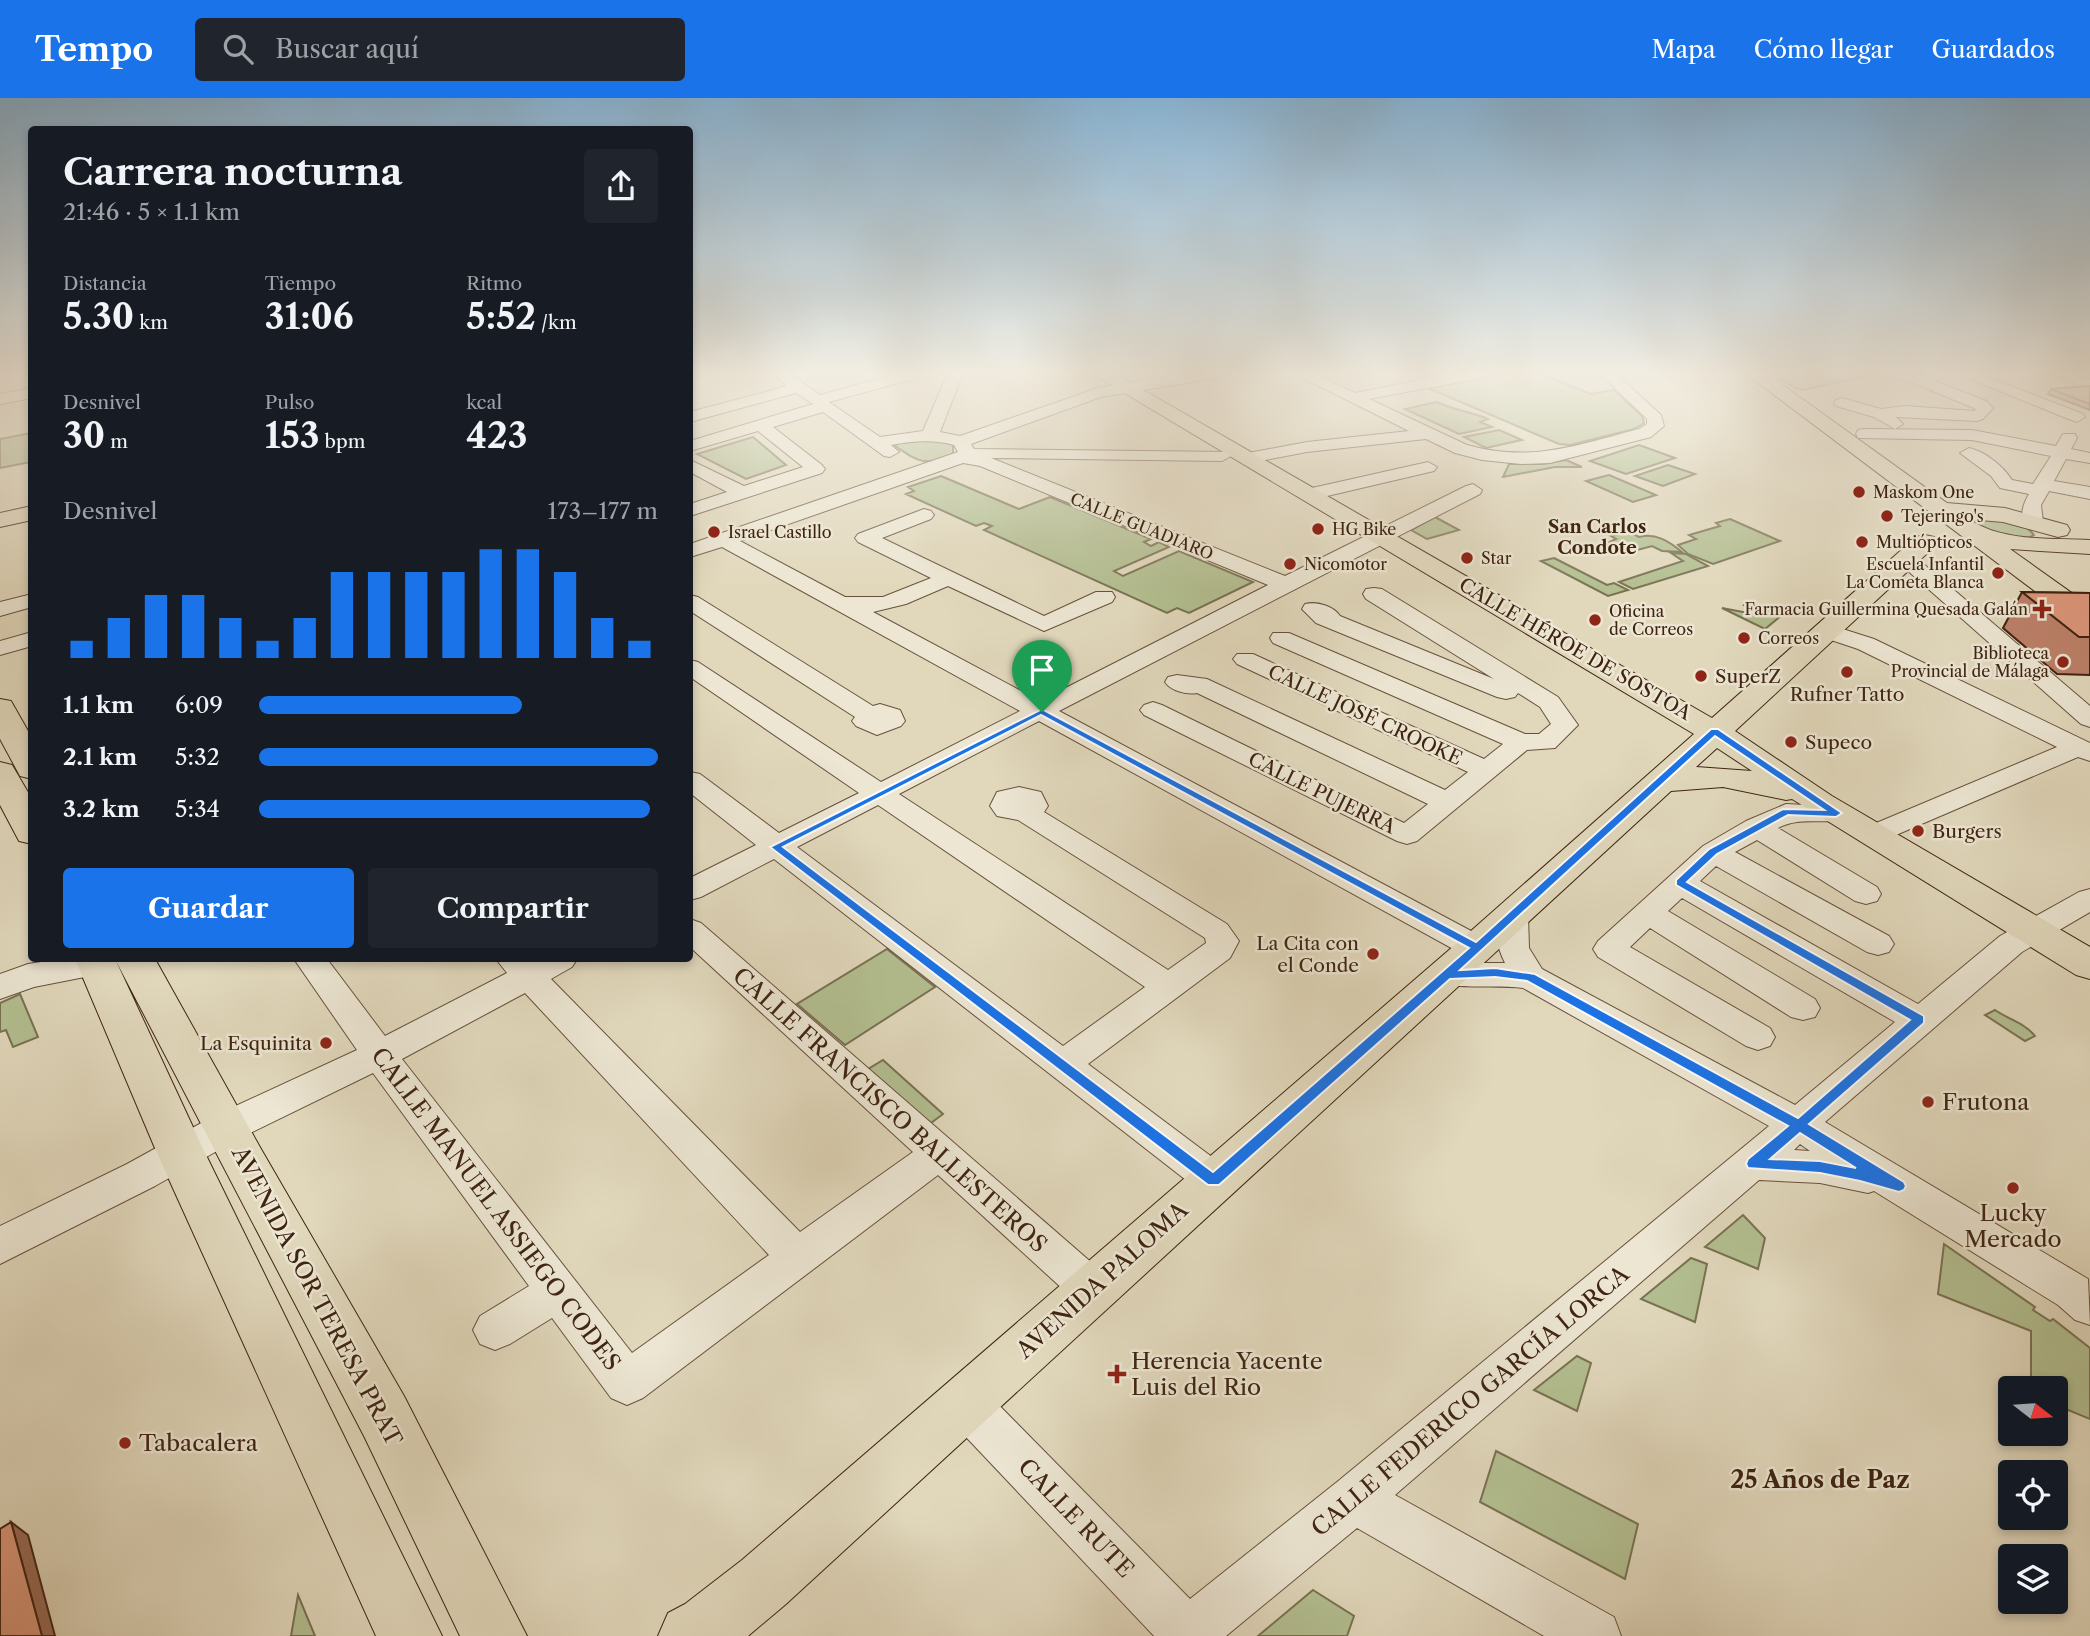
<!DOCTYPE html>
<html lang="es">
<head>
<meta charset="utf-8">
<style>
  :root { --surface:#171b24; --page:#20242c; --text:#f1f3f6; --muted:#9ea1a6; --accent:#1a73e8 }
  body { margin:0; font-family:"Libre Caslon Text",serif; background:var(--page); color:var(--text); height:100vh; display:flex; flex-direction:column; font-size:26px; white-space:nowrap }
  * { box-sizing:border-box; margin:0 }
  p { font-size:23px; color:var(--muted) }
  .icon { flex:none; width:38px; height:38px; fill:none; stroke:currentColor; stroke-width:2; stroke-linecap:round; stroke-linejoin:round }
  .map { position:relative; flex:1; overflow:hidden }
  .drawer { position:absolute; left:28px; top:28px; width:665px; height:836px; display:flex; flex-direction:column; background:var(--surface); border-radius:7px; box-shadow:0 4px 10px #0003 }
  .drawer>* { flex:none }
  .needle { width:46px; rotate:107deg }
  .fabs { position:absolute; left:1998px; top:1278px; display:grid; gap:14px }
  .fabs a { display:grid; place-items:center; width:70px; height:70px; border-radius:7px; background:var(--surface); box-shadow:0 4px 10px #0003; font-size:35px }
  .pin { position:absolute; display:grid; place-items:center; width:60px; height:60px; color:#fff; margin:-72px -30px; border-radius:50% 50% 50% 0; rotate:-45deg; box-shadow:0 0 7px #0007 }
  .pin .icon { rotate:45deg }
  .round { display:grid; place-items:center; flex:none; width:74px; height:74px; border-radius:7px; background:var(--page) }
  .headline { display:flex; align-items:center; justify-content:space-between; height:119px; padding:0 35px }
  h1 { font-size:38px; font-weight:700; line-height:52px }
  .figures { display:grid; grid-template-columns:repeat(3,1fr); gap:10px; height:119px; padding:7px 35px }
  .figures div { display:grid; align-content:center }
  .figures b { font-size:35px; font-weight:700 }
  .figures small { font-size:19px; font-weight:400 }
  .figures p { font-size:19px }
  .chart { height:196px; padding:14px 35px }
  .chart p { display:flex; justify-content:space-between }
  .chart svg { width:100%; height:126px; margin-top:7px; stroke:var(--accent); stroke-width:6 }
  .cta { display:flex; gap:14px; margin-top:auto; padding:14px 35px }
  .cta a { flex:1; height:80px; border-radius:7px; background:var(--accent); color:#fff; font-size:28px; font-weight:700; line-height:80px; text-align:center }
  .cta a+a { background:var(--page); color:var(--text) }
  ul { padding:0 35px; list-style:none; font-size:23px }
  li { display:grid; grid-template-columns:112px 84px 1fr; align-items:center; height:52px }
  li i { height:18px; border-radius:9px; background:var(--accent) }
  header { display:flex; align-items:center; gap:42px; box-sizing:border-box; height:98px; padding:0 35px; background:var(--accent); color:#fff }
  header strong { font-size:33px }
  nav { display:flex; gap:38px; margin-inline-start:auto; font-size:24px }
  .search { width:490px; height:63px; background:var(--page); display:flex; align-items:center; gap:18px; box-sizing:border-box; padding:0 24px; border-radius:7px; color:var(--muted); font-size:26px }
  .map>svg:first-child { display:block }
</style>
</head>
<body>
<header>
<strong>Tempo</strong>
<div class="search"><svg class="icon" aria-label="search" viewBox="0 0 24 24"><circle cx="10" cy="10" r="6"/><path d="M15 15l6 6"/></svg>Buscar aquí</div>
<nav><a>Mapa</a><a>Cómo llegar</a><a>Guardados</a></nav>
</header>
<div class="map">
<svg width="2090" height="1538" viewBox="0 0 2090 1538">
  <rect width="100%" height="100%" fill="#e1d8bc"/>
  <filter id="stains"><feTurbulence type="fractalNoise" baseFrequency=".00286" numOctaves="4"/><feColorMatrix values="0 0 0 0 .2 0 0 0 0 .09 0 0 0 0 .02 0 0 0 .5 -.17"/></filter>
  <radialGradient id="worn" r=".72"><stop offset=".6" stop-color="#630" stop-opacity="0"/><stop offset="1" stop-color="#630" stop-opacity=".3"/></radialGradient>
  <!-- green -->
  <g fill="#b3bf91" stroke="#797252" stroke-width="2">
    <polygon points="1505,275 1538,275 1591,296 1614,292 1642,318 1644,325 1634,331 1570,347 1559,346 1428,290"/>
    <polygon points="1840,275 1871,277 1803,292 1794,290 1782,281"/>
    <path d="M1437 304C1455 313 1470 313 1488 321L1480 324 1492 329 1459 336 1405 311Z"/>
    <polygon points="1499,332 1522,342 1486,350 1464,339"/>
    <polygon points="31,335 31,364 0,370 0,341"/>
    <polygon points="753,339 786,367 746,381 697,356"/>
    <path d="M933 341 953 347V356C923 367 922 366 895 348L899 345Z"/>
    <polygon points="1639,347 1675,360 1626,376 1590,363"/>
    <polygon points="1566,362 1582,369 1555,369 1503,379 1509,366 1543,366"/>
    <polygon points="1668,367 1695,376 1663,388 1635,378"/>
    <polygon points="1609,377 1656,397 1633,404 1586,383"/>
    <polygon points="941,378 1019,411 1050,399 1151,441 1144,444 1151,448 1159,444 1169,449 1114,473 1123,478 1179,453 1253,484 1189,515 1177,510 1167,515 984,432 992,428 984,425 976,428 906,396 914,393 908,389"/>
    <path d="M1964 418C1986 421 2020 418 2034 437 2014 449 1982 430 1964 418Z"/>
    <polygon points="1435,419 1459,432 1427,441 1411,432"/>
    <polygon points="1730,421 1780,443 1713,466 1688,456 1678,447 1696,441 1689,437 1720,428 1716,425"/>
    <path d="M1629 434 1639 439C1655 434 1670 444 1682 454L1662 453 1652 448 1630 454 1608 445 1616 441 1611 438Z"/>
    <polygon points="1671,455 1686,456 1708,468 1633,491 1619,484 1683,463"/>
    <polygon points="1554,460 1607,487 1614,485 1628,492 1608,498 1541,463"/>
    <polygon points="1746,505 1782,517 1765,531 1722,510 1748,515 1751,512 1744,507"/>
    <polygon points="887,851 935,889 845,947 797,906"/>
    <polygon points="20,896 38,939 13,949 6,932 0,934 0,905"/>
    <path d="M1995 912C2008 921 2026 926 2035 938L2025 943 1985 917Z"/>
    <polygon points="883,962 943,1016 927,1028 865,973"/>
    <polygon points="1743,1117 1765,1140 1758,1171 1705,1149"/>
    <polygon points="1944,1146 2035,1209 2033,1212 2050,1223 2053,1221 2090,1250 2090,1321 2056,1307 2056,1290 2031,1290 2031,1233 1938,1196"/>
    <polygon points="1691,1160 1707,1166 1695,1224 1641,1201"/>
    <polygon points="1577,1258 1591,1265 1577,1313 1534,1292"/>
    <polygon points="1496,1353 1638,1426 1625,1481 1480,1404"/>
    <polygon points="1313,1492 1354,1518 1347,1538 1258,1538"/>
    <polygon points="298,1497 315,1538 291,1538"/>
  </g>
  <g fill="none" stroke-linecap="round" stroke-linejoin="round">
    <defs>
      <g id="minor">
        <path d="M772 275H789L820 297 900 275H926L924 278 829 304 880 339 923 333 948 275H963L940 334 960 338 1098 290 1188 275H1224L1217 280 1101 299 971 346 974 351 1228 354 1231 358 1222 363 991 360 1285 478 1466 388 1473 386 1482 392 1480 396 1059 613 1488 842 1493 850 1488 858 1477 861 1466 858 1039 623 899 696 1168 872 1206 845 1205 840 1018 722 997 718 990 708 997 694 1019 689 1041 694 1048 708 1044 714 1227 826 1239 843 1230 860 1088 966 1228 1071 1234 1082 1228 1093 1214 1098 1200 1093 774 761 701 799 690 802V780L756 747 690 695V674L700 676 779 735 859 695 690 579V562L698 564 881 684 1020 613 722 449 690 459V446L958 354 954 347C934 341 912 343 891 347L899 354 890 359 884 358 823 314 773 329 822 367 825 371 822 375 690 418V406L727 394 690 374V362L744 388 803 369 758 333 690 353V343L813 306 796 295 690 324V314L787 288ZM963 365 980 368 1268 487 1040 603 873 514 906 506 948 488 1044 533 1112 504 1115 499 1112 494H1096L1044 518 882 440 931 421 934 417 931 413 924 411 858 436 855 440 858 444 931 480 883 499H845L740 443ZM878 707 1145 889 1063 948 797 749Z"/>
        <path d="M1293 275H1313L1355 295 1455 275H1487L1480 280 1369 301 1467 347C1531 365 1578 347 1639 331L1647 326V321L1599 275H1615L1661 317 1664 328 1651 339 1550 365 1521 366 1482 362 1455 355 1426 341 1307 354 1249 365 1243 364 1240 360 1243 356 1307 344 1409 333Z"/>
        <path d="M1751 275H1793C1784 282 1763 283 1752 280Z"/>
        <polygon points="1878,275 1920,277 1986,303 1993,310 1983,321 1977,323 1896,319 1903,326 1895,331 1874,319 1836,308 1834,305 1836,302 1842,300 1881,311 1905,308 1975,313 1976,311 1911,284 1880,278"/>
        <polygon points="1956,275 1977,275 2083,316 2085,319 2077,324 2071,322"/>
        <polygon points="2050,275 2072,275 2090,282 2090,292"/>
        <polygon points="32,290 32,300 0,306 0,296"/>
        <path d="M1864 331 1972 332 2056 348 2063 336H2075L2077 340 2071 351 2090 355V365L2066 361 2054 383 2090 389V401L2049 393 2041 407 2043 424 2033 430 2026 428C2019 418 2023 406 2029 396L2000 390 1991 378 1960 355 1969 350C1986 354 2003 368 2012 382L2033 386 2051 358 1972 342 1858 340 1856 336 1858 332Z"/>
        <polygon points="1428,364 1437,369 1434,373 1310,402 1301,396 1303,392"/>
        <polygon points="1906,455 1913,457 2090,608 2090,629 2081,626 1899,465 1896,461 1899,457"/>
        <path d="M1374 490 1382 491 1558 599 1578 627 1555 650 1527 652 1417 743 1407 746 1397 743 1144 617 1140 612 1144 607 1153 604 1162 607 1404 725 1428 706 1197 595C1187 597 1171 593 1165 584L1168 579 1177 577 1207 581 1445 692 1468 674 1237 566 1233 561 1237 556H1253L1484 661 1503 646 1273 545 1270 540 1273 535H1289L1525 636H1539L1551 626 1540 609 1518 595 1515 599 1506 601 1497 599 1316 525 1302 511 1305 506C1317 503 1334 508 1340 518L1494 581 1366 501 1363 496 1366 491Z"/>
        <polygon points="32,496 32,509 0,518 0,504"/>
        <polygon points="690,497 698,499 873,608 880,606 900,612 905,623 901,628 877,637 856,628 852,623 855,619 690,513"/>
        <polygon points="1827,526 1874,541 2090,645 2090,663 2078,659 1882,743 1872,746 1862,743 1858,737 1862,731 2057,649 1858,551 1819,538 1816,533 1819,528"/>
        <polygon points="32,534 32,548 0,557 0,543"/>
        <path d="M1786 706 1846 709 1850 715 1846 721C1822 727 1800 718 1778 730L1877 789 1881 796 1877 803 1866 806 1855 803 1757 742 1735 754 1889 838 1894 846 1889 854 1878 857 1867 854 1716 768 1700 783 1918 906 2000 838 2079 794 2090 791V814L2022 854 1825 1024 2088 1181 2090 1227 2075 1222 2058 1207 1874 1093 1868 1095 1820 1085 1759 1082 1395 1397 1614 1519 1621 1538H1544L1357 1430 1226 1538H1154L948 1320 941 1304 948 1288 964 1282 980 1288 1190 1501 1337 1384 1769 1028 1523 890C1494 886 1462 892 1435 884L1431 876 1435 868 1447 865H1505C1497 849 1491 827 1501 811L1512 808 1523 811 1528 818 1529 850 1542 871 1795 1007 1895 924 1682 800 1668 813 1815 901 1820 910 1815 919 1803 922 1791 919 1650 830 1630 849 1770 930 1775 939 1770 948 1758 952 1746 948 1598 859 1593 851 1598 843 1703 748 1746 723ZM1800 1046 1810 1053 1794 1052Z"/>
        <path d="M690 821 701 825 1107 1178 1113 1191 1107 1204 1092 1210 1077 1204 938 1077 643 1300 627 1307 611 1300 552 1220 510 1246 495 1252 480 1246 473 1232 480 1218 529 1188 373 975 240 1040 155 1088 0 1166V1128L127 1066 214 1018 357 952 294 861H327L385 938 507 875 496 861H577L572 869 551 881 800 1134 913 1054 690 849ZM525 895 769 1157 632 1255 402 961Z"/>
        <polygon points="61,861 111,861 114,866 110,874 34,889 0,901 0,876 28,866"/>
      </g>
      <g id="major">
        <path d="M1091 275H1114L1712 620 1916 439 1925 437 1934 439 1937 444 1934 449 1735 633 1832 698 2090 849V881L2076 877 1792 701 1786 702 1723 689 1671 693 786 1506 748 1538H658L668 1515 685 1506 742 1462 1463 840 1694 636ZM1717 650 1752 673 1696 669Z"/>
        <path d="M1745 275H1766L1947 405 2005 410 2067 427 2070 432 2067 437 2058 439 2003 424 1969 421C2001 444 2051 440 2090 442V456L2010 451 2090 508V529L2080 527Z"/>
        <polygon points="32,408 32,422 0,429 0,415"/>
        <polygon points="0,601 11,603 32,640 32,681 20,678 0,641"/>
        <polygon points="0,664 12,667 32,701 32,746 19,743 0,707"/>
        <polygon points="75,861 155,861 261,1051 404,1298 527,1538 460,1538 364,1338 116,863 205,1055 442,1538 376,1538 157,1055"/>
      </g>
    </defs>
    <!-- minor casing -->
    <use href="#minor" stroke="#68513c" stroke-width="2"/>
    <!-- major casing -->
    <use href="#major" stroke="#3f2412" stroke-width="2"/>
    <!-- minor -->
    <use href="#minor" fill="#ece6d3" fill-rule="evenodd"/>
    <!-- major -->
    <use href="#major" fill="#e1d8bc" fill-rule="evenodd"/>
  </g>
  <!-- wall -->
  <g fill="#bc8169" stroke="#3f2412" stroke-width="2">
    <polygon points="2090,288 2090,312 2048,296 2051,291"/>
    <polygon points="2022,494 2090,495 2090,577 2057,576 2003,530"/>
  </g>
  <!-- shaded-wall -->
  <polygon fill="#996955" stroke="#3f2412" stroke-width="2" points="11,1424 28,1437 55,1538 42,1538"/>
  <!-- building -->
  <g fill="#db967a" stroke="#3f2412" stroke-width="2">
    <polygon points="2090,288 2090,306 2051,291"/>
    <polygon points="2022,494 2090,495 2090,539 2079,539"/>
    <polygon points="11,1424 42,1538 0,1538 0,1431"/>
  </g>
  <!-- sky -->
  <linearGradient id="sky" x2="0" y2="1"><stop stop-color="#89b5d6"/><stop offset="0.56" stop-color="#f2ede1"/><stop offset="1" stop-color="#f2ede1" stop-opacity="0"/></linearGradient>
  <rect width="2090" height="491" fill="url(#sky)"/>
  <!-- route -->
  <path fill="#1a73e8" stroke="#fff" stroke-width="2" fill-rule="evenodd" d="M1042 611 1476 844 1711 631H1718L1842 715 1836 719 1788 717 1717 756 1687 784 1924 918V925L1809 1026 1904 1084 1906 1088 1904 1092 1899 1094 1860 1083 1820 1075 1748 1070 1746 1066 1748 1061 1788 1028 1527 883 1495 879 1450 881 1219 1087H1208L770 749ZM1041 617 1469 850 1213 1074 783 749ZM1715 638 1824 712 1783 711 1709 751 1676 782V787L1910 922 1798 1020 1535 876 1495 870 1460 872ZM1800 1035 1856 1070 1820 1063 1770 1061Z"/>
  <!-- markers -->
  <g fill="#8f2418" stroke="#ece6d3" stroke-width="2.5">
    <circle cx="1859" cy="394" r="7"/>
    <circle cx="1887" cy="418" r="7"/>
    <circle cx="1318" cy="431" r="7"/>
    <circle cx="714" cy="434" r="7"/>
    <circle cx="1862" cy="444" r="7"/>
    <circle cx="1467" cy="460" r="7"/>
    <circle cx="1290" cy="466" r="7"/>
    <circle cx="1998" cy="475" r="7"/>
    <path d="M2038.5 500.5h7v7h7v7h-7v7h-7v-7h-7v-7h7z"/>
    <circle cx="1595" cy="522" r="7"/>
    <circle cx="1744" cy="540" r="7"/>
    <circle cx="2063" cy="564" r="7"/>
    <circle cx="1847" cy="574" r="7"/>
    <circle cx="1701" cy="578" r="7"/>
    <circle cx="1791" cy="644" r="7"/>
    <circle cx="1918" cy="733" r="7"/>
    <circle cx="1373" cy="856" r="7"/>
    <circle cx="326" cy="945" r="7"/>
    <circle cx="1928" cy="1004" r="7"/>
    <circle cx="2013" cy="1090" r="7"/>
    <path d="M1113.5 1265.5h7v7h7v7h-7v7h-7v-7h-7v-7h7z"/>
    <circle cx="125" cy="1345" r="7"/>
  </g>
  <g text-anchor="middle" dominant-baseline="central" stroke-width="5" stroke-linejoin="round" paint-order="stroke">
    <!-- far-poi labels -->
    <g font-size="16" fill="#3f2412" stroke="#ece6d3" text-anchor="start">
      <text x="1873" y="394">Maskom One</text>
      <text x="1901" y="418">Tejeringo's</text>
      <text x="1332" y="431">HG Bike</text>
      <text x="728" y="434">Israel Castillo</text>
      <text x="1876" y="444">Multiópticos</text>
      <text x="1481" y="460">Star</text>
      <text x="1304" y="466">Nicomotor</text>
      <text x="1984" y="466" text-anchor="end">Escuela Infantil<tspan x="1984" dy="18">La Cometa Blanca</tspan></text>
      <text x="2028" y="511" text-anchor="end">Farmacia Guillermina Quesada Galán</text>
      <text x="1609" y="513">Oficina<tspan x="1609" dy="18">de Correos</tspan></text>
      <text x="1758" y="540">Correos</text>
      <text x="2049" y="555" text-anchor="end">Biblioteca<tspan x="2049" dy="18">Provincial de Málaga</tspan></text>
    </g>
    <!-- far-street labels -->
    <g font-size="16" fill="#3f2412" stroke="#ece6d3">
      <text transform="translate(1142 428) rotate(22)">CALLE GUADIARO</text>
    </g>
    <!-- far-neighbourhood labels -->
    <g font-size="18" font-weight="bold" fill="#3f2412" stroke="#ece6d3">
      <text x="1597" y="429">San Carlos<tspan x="1597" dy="21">Condote</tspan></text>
    </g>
    <!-- street labels -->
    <g font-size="19" fill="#3f2412" stroke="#ece6d3">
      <text transform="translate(1575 551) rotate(30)">CALLE HÉROE DE SOSTOA</text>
      <text transform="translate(1365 617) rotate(25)">CALLE JOSÉ CROOKE</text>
      <text transform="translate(1322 695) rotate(26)">CALLE PUJERRA</text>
    </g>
    <!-- poi labels -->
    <g font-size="19" fill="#3f2412" stroke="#ece6d3" text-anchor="start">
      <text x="1715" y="578">SuperZ</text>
      <text x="1847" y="596" text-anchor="middle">Rufner Tatto</text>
      <text x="1805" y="644">Supeco</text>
      <text x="1932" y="733">Burgers</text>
      <text x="1359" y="845" text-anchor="end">La Cita con<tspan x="1359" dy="22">el Conde</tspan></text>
      <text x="312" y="945" text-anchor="end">La Esquinita</text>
    </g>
    <!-- near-poi labels -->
    <g font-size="23" fill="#3f2412" stroke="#ece6d3" text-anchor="start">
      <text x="1942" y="1004">Frutona</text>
      <text x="2013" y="1115" text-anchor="middle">Lucky<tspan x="2013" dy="26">Mercado</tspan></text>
      <text x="1131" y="1263">Herencia Yacente<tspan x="1131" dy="26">Luis del Rio</tspan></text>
      <text x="139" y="1345">Tabacalera</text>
    </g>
    <!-- near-street labels -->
    <g font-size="23" fill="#3f2412" stroke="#ece6d3">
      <text transform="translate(890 1012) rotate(42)">CALLE FRANCISCO BALLESTEROS</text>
      <text transform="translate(496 1111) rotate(53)">CALLE MANUEL ASSIEGO CODES</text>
      <text transform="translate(1102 1182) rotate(-42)">AVENIDA PALOMA</text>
      <text transform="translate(317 1198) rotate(62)">AVENIDA SOR TERESA PRAT</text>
      <text transform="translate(1470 1303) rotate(-40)">CALLE FEDERICO GARCÍA LORCA</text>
      <text transform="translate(1076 1420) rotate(46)">CALLE RUTE</text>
    </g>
    <!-- near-neighbourhood labels -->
    <g font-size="24" font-weight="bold" fill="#3f2412" stroke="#ece6d3">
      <text x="1820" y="1381">25 Años de Paz</text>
    </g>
  </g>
  <rect width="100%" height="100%" filter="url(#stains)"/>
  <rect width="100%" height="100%" fill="url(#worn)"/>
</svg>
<div class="fabs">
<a><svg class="needle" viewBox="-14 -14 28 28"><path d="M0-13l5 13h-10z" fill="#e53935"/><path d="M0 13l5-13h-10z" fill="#9ea1a6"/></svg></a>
<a><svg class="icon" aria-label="locate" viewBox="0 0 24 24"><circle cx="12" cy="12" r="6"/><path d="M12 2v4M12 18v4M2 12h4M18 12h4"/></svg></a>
<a><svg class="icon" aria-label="layers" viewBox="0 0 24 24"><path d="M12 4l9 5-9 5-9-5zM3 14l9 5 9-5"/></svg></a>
</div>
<div class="pin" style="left:1042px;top:614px;background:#1e9e55"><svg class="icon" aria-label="arrive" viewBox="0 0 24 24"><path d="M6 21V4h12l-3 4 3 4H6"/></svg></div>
<section class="drawer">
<div class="headline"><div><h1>Carrera nocturna</h1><p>21:46 · 5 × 1.1 km</p></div><a class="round"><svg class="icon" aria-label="share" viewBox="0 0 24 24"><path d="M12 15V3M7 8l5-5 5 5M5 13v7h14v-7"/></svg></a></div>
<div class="figures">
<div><p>Distancia</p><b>5.30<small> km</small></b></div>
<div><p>Tiempo</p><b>31:06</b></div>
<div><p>Ritmo</p><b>5:52<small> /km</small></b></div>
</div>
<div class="figures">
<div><p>Desnivel</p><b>30<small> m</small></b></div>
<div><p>Pulso</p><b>153<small> bpm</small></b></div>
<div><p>kcal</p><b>423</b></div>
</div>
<div class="chart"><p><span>Desnivel</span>173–177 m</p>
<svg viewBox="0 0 160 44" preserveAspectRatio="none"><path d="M5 44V38M15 44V30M25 44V22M35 44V22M45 44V30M55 44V38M65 44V30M75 44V14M85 44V14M95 44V14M105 44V14M115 44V6M125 44V6M135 44V14M145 44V30M155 44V38"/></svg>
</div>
<ul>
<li><b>1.1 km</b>6:09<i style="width:66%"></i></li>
<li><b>2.1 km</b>5:32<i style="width:100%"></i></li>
<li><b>3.2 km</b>5:34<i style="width:98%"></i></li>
</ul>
<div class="cta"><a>Guardar</a><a>Compartir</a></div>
</section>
</div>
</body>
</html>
